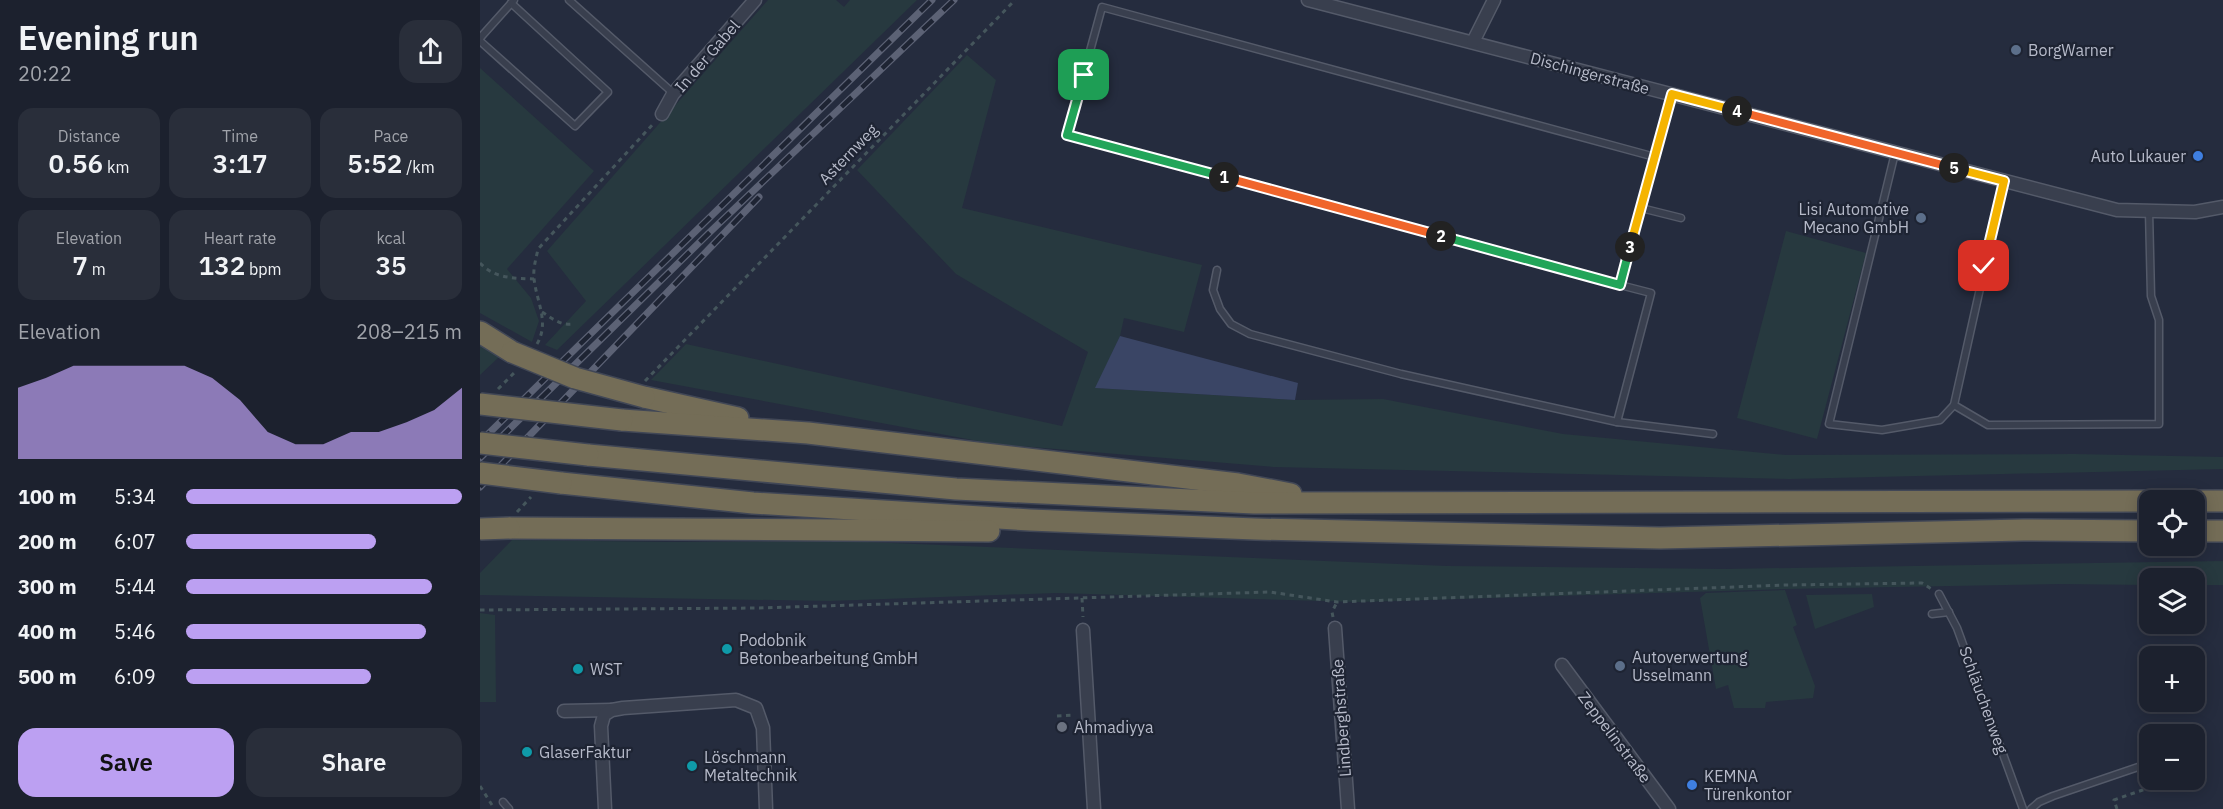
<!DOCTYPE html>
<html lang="en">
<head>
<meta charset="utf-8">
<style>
  :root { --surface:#1c212e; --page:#292e3a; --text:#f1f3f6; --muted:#a0a3aa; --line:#3a3e4a; --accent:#bca0f2 }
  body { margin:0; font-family:"IBM Plex Sans",sans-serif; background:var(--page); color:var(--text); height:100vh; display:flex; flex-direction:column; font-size:22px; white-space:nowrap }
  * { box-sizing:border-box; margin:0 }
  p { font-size:20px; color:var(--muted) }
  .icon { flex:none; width:33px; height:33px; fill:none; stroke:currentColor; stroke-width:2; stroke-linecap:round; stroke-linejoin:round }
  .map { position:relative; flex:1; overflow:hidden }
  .details { display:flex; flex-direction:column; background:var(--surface); width:480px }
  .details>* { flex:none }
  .buttons { position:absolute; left:1659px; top:490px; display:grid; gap:12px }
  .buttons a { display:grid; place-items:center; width:66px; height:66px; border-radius:12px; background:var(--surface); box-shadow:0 3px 15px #0003,0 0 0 2px var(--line); font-size:30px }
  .pin { position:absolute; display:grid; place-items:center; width:51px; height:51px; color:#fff; margin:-26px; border-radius:12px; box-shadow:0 3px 9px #0006 }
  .km { position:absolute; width:30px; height:30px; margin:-15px; border-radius:50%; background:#222; color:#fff; font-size:16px; line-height:30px; text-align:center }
  .round { display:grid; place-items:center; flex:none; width:63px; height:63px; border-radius:18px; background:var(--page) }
  .overview { display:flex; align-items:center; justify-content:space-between; height:102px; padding:0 18px }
  h1 { font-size:33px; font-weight:600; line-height:45px }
  .metrics { display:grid; grid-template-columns:repeat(3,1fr); gap:9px; height:102px; padding:6px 18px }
  .metrics div { display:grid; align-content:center; border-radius:15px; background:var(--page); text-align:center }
  .metrics b { font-size:26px; font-weight:600 }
  .metrics small { font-size:16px; font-weight:400 }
  .metrics p { font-size:16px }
  .chart { height:168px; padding:12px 18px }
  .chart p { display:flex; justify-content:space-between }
  .chart svg { width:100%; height:108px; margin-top:6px; fill:var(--accent); opacity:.7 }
  .button { display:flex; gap:12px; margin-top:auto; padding:12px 18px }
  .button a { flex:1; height:69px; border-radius:18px; background:var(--accent); color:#111; font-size:24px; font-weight:600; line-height:69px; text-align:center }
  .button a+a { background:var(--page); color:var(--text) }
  ul { padding:0 18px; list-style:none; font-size:20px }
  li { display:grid; grid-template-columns:96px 72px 1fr; align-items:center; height:45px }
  li i { height:15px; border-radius:8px; background:var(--accent) }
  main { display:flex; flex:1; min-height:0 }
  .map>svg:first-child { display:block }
</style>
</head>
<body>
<main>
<section class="details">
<div class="overview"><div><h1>Evening run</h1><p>20:22</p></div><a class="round"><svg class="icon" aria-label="share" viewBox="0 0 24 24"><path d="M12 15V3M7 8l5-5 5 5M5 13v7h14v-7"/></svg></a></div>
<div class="metrics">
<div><p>Distance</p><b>0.56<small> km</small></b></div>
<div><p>Time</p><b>3:17</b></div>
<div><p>Pace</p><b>5:52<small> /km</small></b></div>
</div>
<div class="metrics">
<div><p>Elevation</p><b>7<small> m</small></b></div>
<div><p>Heart rate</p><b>132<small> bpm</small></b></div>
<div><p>kcal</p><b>35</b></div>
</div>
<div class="chart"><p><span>Elevation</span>208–215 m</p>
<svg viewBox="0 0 160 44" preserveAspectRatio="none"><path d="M0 44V15L10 11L20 6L30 6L40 6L50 6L60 6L70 11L80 20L90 33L100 38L110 38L120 33L130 33L140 29L150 24L160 15V44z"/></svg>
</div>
<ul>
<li><b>100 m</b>5:34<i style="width:100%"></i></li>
<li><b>200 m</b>6:07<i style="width:69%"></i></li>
<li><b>300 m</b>5:44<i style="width:89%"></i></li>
<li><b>400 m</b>5:46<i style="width:87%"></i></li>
<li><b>500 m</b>6:09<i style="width:67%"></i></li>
</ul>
<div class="button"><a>Save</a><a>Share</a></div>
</section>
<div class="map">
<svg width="1743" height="809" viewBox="0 0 1743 809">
  <rect width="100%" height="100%" fill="#252c3e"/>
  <!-- green -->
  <g fill="#27393f">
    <polygon points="288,0 356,0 364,7 370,0 437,0 77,350 65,345 106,301 67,251"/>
    <polygon points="487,55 516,80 482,208 722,265 704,332 644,318 640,336 616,388 815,400 903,399 1083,434 1306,455 1594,454 1743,457 1743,469 1310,479 794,467 514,444 171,380 206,344 582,426 608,352 476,274 377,170"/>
    <polygon points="0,68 114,171 27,269 51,298 59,321 52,342 0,313"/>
    <polygon points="1306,231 1386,253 1337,439 1257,418"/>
    <polygon points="0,344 19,357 0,375"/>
    <polygon points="32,540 190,542 364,541 967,566 1245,569 1743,561 1743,585 1715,585 1714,579 1670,579 1669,585 1581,584 1305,589 878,602 576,593 349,601 0,595 0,573"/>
    <polygon points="1305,590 1317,625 1313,627 1335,686 1333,698 1286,702 1285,708 1254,708 1248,685 1236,689 1220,598 1226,593"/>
    <polygon points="1392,594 1394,607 1335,629 1326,595"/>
    <polygon points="0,613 15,615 16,702 0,702"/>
  </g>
  <!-- water -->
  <polygon fill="#3a4565" points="640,336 818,383 815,400 615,388"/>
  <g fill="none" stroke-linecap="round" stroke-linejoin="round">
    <defs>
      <g id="service">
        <polyline points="89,0 193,93"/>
        <polyline points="0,38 34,0"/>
        <polyline points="0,41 95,126 128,92 31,3"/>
        <polyline points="1415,153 1349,424 1402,430 1460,420 1474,405"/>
        <polyline points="1175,157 1140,285 587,135 622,7 1175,157 1192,95"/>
        <polyline points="1524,181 1474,405 1508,425 1679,424 1679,320 1671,296 1669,211"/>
        <polyline points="1161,208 1201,218"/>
        <polyline points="737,270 733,290 740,309 751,324 770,334 921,374 1137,422 1171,293 1140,285"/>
        <polyline points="1137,422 1233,434"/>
        <polyline points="1459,594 1477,628 1543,809"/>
        <polyline points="1452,614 1469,612"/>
        <polyline points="23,802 29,809"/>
        <polyline points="1551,809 1559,802 1573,796 1670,763"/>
      </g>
      <g id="minor">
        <polyline points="828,0 1637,210 1715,212 1743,207"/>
        <polyline points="993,42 1014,0"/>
        <polyline points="182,114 193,94 275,0"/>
        <polyline points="855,628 868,809"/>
        <polyline points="603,630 614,809"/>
        <polyline points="1082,665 1189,809"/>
        <polyline points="84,711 131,710"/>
        <polyline points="125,809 121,726 124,715 132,710 143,708 256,700 276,708 283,728 286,809"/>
      </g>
      <g id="motorway">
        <polyline points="0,332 32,352"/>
        <polyline points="164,397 258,418"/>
        <polyline points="142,420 328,433 758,484 811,494"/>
        <polyline points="108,455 476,489 774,503 1670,501"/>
        <polyline points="81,483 273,503 550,520 775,529 1180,538 1543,530 1670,531"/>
        <polyline points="1711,501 1743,501"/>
        <polyline points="29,528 509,531"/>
        <polyline points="1714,531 1743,531"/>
      </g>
    </defs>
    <!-- service casing -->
    <use href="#service" stroke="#545a69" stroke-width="9"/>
    <!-- minor casing -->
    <use href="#minor" stroke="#545a69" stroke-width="15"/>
    <!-- motorway casing -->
    <use href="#motorway" stroke="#414756" stroke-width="24"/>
    <!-- path -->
    <g stroke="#45565c" stroke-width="3" stroke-dasharray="4.5 4.5" stroke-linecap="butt">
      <path d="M0 263C15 279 34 278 54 279"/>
      <path d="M62 312C73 319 81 326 94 324"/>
      <path d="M57 344C70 322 56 301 54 278 53 268 56 259 58 249L174 123"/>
      <polyline points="165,381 535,0"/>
      <polyline points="18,389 34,373"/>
      <polyline points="37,512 51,497"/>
      <polyline points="602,598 603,617"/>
      <polyline points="0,610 279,608 790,592 857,602 1306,585 1442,583 1453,590"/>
      <polyline points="853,617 852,612 857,602"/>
      <polyline points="577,716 595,715"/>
      <polyline points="1714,772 1722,769"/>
      <polyline points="0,786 12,805"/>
      <polyline points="1637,809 1634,800 1691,780"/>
    </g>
    <!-- service -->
    <use href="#service" stroke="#393f4e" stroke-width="6"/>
    <!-- minor -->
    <use href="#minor" stroke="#393f4e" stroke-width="12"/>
    <!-- motorway -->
    <use href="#motorway" stroke="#746d57" stroke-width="21"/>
    <defs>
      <g id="rail">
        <polyline points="0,442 452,0"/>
        <polyline points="0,458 231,231 474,0"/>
        <polyline points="0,487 279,197"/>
      </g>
    </defs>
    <!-- rail casing -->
    <use href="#rail" stroke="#5c6275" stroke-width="7"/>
    <!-- rail -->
    <use href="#rail" stroke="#1e2433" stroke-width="4.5" stroke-dasharray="14" stroke-linecap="butt"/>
    <defs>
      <g id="motorway-bridge">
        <polyline points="32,352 95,378 164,397"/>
        <polyline points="0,404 142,420"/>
        <polyline points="0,443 108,455"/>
        <polyline points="0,473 81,483"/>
        <polyline points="0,529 29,528"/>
      </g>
    </defs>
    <!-- motorway-bridge casing -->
    <use href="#motorway-bridge" stroke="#414756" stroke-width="24" stroke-linecap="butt"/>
    <!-- motorway-bridge -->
    <use href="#motorway-bridge" stroke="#746d57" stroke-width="21"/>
  </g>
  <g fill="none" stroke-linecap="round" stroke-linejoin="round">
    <defs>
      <polyline id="split-1" points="604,75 587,135 744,177"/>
      <polyline id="split-2" points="744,177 961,236"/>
      <polyline id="split-3" points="961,236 1140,285 1150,247"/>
      <polyline id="split-4" points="1150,247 1192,94 1257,111"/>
      <polyline id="split-5" points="1257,111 1474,168"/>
      <polyline id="split-6" points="1474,168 1524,181 1504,266"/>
    </defs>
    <!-- split-1 casing -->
    <use href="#split-1" stroke="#fff" stroke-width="12"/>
    <!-- split-2 casing -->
    <use href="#split-2" stroke="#fff" stroke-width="12"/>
    <!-- split-3 casing -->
    <use href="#split-3" stroke="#fff" stroke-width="12"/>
    <!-- split-4 casing -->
    <use href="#split-4" stroke="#fff" stroke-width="12"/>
    <!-- split-5 casing -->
    <use href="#split-5" stroke="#fff" stroke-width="12"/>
    <!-- split-6 casing -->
    <use href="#split-6" stroke="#fff" stroke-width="12"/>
    <!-- split-1 -->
    <use href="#split-1" stroke="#22a559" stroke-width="8"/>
    <!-- split-2 -->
    <use href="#split-2" stroke="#f0652b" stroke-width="8"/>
    <!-- split-3 -->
    <use href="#split-3" stroke="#22a559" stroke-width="8"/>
    <!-- split-4 -->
    <use href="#split-4" stroke="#f5b400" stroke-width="8"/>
    <!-- split-5 -->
    <use href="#split-5" stroke="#f0652b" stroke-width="8"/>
    <!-- split-6 -->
    <use href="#split-6" stroke="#f5b400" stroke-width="8"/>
  </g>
  <!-- markers -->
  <g fill="#5c6f8a" stroke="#1e2433" stroke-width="2">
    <circle cx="1536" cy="50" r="6"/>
    <circle cx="1441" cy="218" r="6"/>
    <circle cx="1140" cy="666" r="6"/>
  </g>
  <g fill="#3f7fe0" stroke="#1e2433" stroke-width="2">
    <circle cx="1718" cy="156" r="6"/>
    <circle cx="1212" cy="785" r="6"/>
  </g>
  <g fill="#0f9aa8" stroke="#1e2433" stroke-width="2">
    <circle cx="247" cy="649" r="6"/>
    <circle cx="98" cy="669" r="6"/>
    <circle cx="47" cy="752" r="6"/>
    <circle cx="212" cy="766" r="6"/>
  </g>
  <circle fill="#6b7280" stroke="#1e2433" stroke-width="2" cx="582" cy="727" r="6"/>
  <g text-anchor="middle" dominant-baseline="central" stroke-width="4.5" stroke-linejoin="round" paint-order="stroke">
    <!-- poi labels -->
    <g font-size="16" fill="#b6bac9" stroke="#1e2433" text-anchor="start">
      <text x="1548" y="50">BorgWarner</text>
      <text x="1706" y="156" text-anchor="end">Auto Lukauer</text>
      <text x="1429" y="209" text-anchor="end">Lisi Automotive<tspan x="1429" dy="18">Mecano GmbH</tspan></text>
      <text x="259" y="640">Podobnik<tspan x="259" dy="18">Betonbearbeitung GmbH</tspan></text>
      <text x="1152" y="657">Autoverwertung<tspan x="1152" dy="18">Usselmann</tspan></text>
      <text x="110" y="669">WST</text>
      <text x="594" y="727">Ahmadiyya</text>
      <text x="59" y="752">GlaserFaktur</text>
      <text x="224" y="757">Löschmann<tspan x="224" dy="18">Metaltechnik</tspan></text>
      <text x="1224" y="776">KEMNA<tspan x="1224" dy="18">Türenkontor</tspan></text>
    </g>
    <!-- street labels -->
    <g font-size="16" fill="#b6bac9" stroke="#1e2433">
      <text transform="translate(227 56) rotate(-49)">In der Gabel</text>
      <text transform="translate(1110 73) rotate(15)">Dischingerstraße</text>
      <text transform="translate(368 154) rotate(-46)">Asternweg</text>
      <text transform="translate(1504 700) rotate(70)">Schläuchenweg</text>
      <text transform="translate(861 718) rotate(-94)">Lindberghstraße</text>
      <text transform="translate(1135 737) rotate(53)">Zeppelinstraße</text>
    </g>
  </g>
</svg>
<div class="buttons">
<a><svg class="icon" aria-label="locate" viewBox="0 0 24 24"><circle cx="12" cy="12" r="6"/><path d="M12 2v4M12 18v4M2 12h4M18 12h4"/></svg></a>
<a><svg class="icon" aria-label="layers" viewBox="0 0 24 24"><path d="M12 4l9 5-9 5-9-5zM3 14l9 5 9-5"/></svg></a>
<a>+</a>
<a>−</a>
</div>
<div class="pin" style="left:604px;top:75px;background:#1e9e55"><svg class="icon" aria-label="arrive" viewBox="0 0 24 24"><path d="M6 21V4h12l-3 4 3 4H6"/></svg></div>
<div class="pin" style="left:1504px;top:266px;background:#d93025"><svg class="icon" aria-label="check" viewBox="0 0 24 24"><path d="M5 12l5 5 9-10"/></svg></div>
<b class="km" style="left:744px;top:177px">1</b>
<b class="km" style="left:961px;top:236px">2</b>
<b class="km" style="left:1150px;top:247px">3</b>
<b class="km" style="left:1257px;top:111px">4</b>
<b class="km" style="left:1474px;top:168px">5</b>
</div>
</main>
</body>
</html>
